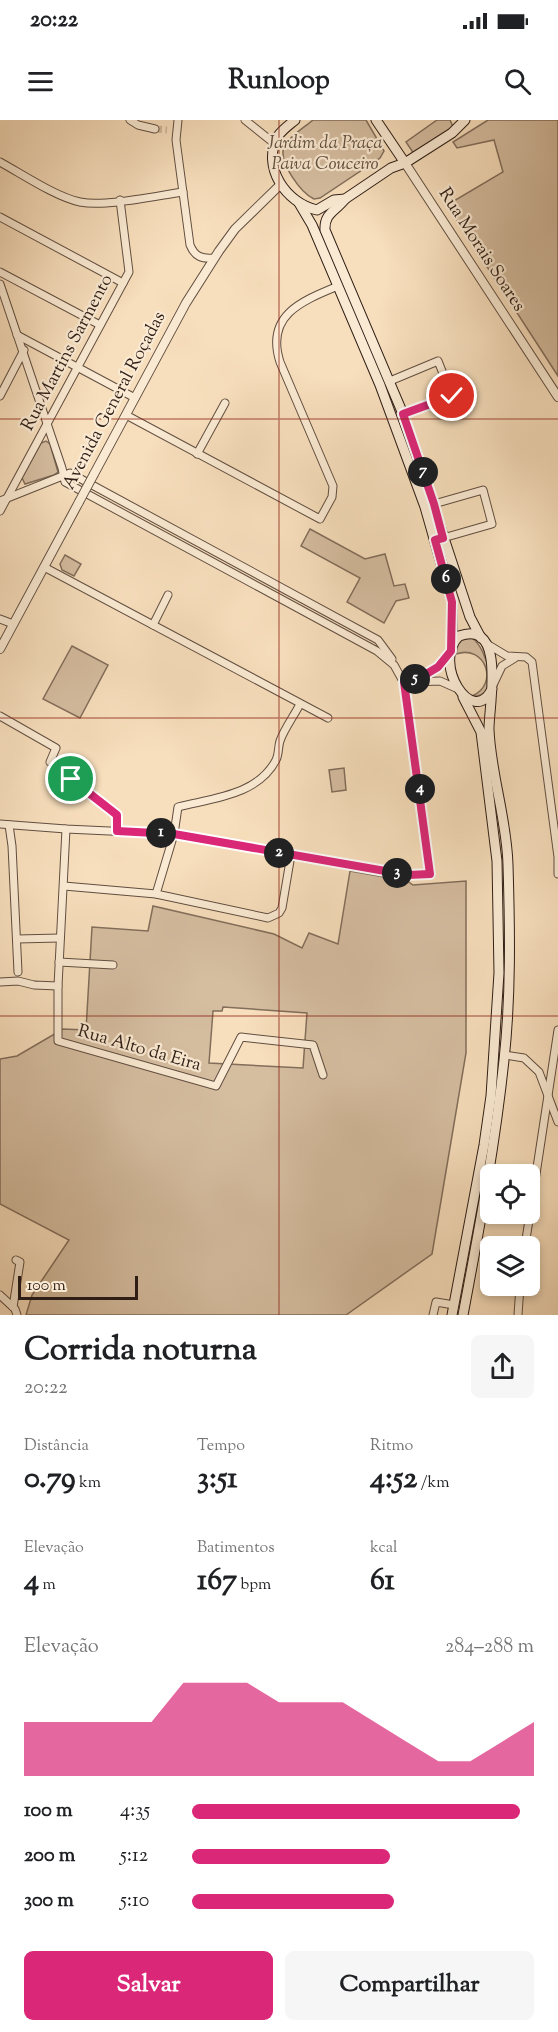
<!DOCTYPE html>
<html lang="pt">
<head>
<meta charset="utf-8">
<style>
  :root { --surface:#fff; --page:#f6f6f6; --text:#202124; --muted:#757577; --accent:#db2777 }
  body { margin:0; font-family:"Sorts Mill Goudy",serif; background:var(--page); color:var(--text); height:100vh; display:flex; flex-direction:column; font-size:22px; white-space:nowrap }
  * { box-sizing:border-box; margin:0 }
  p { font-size:20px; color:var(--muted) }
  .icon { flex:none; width:33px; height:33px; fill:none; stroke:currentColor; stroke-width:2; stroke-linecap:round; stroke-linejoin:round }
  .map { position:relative; height:1195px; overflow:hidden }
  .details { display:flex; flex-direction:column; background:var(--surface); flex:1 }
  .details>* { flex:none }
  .controls { position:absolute; left:480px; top:1044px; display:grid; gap:12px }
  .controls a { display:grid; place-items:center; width:60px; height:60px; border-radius:9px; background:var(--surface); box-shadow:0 3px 9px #0003; font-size:30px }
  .scale { position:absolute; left:18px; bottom:15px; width:120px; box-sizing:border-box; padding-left:6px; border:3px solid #2f1e16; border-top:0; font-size:16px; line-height:21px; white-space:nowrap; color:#2f1e16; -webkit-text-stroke:4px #faead3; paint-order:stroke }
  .pin { position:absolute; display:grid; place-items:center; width:51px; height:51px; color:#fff; margin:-26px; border:3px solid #fff; border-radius:50%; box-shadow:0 2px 6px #0007 }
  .km { position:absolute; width:30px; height:30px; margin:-15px; border-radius:50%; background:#222; color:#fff; font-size:16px; line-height:30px; text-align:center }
  .round { display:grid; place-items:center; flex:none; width:63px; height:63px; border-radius:9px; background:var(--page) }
  .overview { display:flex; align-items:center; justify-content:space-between; height:102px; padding:0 24px }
  h1 { font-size:33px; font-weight:700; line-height:45px }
  .metrics { display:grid; grid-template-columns:repeat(3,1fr); gap:9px; height:102px; padding:6px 24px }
  .metrics div { display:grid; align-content:center }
  .metrics b { font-size:30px; font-weight:700 }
  .metrics small { font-size:16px; font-weight:400 }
  .metrics p { font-size:16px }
  .chart { height:168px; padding:12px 24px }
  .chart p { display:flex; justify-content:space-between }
  .chart svg { width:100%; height:108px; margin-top:6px; fill:var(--accent); opacity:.7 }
  .action { display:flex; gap:12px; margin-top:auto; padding:12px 24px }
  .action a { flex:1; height:69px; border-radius:9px; background:var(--accent); color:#fff; font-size:24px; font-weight:700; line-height:69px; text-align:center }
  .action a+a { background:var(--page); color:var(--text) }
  ul { padding:0 24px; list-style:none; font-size:20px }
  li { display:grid; grid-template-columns:96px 72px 1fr; align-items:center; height:45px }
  li i { height:15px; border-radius:8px; background:var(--accent) }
  .status { display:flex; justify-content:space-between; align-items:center; height:42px; padding:0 30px; background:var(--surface); direction:ltr }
  .status svg { height:16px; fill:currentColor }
  header { display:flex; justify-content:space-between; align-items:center; height:78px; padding:0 24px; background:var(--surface); font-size:27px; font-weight:700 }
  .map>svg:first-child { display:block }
</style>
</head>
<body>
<div class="status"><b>20:22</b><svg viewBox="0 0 49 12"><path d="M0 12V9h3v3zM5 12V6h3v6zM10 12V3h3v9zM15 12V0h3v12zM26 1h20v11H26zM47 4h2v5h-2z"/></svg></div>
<header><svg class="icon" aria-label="menu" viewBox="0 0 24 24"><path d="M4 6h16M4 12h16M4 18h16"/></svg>Runloop<svg class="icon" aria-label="search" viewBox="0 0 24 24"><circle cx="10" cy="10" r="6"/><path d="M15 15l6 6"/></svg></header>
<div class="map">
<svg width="558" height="1195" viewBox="0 0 558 1195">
  <rect width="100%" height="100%" fill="#f7debc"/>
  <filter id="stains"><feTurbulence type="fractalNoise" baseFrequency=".00333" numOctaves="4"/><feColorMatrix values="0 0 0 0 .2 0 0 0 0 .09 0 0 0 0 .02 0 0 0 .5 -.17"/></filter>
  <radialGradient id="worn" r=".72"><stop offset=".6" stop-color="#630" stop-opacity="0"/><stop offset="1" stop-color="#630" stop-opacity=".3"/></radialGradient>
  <!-- green -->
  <g fill="#d5bda0" stroke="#826e5b" stroke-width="1.5" fill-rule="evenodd">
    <path d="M313 0H366L384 31 380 38 320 78 314 79C301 73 278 42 284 27 288 17 305 7 313 0Z"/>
    <polygon points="437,0 450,0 453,7 414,34 406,22"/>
    <polygon points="488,0 558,0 558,256 447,85 503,52 494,20 457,28 453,22"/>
    <polygon points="46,321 50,324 58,352 54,355 25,364 22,358 41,323"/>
    <polygon points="310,409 365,439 385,434 394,466 405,464 409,478 396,481 384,503 347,482 360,458 301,426"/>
    <polygon points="65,435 81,444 74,456 62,450 60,444"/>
    <path d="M472 518C488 529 501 579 472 576 500 564 485 524 456 534L458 524 462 519Z"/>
    <polygon points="72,526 108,545 80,598 43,579"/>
    <polygon points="344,648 346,670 332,672 329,650"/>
    <path d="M350 751 407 761 413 765 466 761V933L432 1134 346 1195H26L32 1175 69 1120 0 1084V939L17 936 63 909 86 910 92 807 148 811 153 786 274 814 302 828 309 813 338 824ZM223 887 307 893 303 948 209 943 213 891H222Z"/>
  </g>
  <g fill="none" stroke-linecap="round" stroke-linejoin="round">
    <!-- minor-tunnel -->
    <polyline stroke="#cfb89b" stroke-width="7" stroke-dasharray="7 3.5" stroke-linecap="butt" points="155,9 167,10"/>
    <defs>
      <g id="minor">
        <polyline points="130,0 138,5 155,9"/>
        <path d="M178 0 176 20 190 125C195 137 202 139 214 138"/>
        <polyline points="245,0 275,24"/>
        <path d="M0 42C22 54 56 77 80 82 105 87 155 76 183 72"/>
        <polyline points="0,97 123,163"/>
        <polyline points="0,152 100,205"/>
        <polyline points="0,164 62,348 65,362 377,531 394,545 404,563 431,754 408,755 174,714 66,709 0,704"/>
        <polyline points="17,215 135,278"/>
        <polyline points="390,261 438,241 452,276 403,294"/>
        <polyline points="0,276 24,230"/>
        <path d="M126 295 320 399 332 377 333 366 280 242C265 195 302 181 338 166"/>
        <polyline points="197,334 225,283"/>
        <polyline points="0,381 70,353 378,520 392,539"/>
        <polyline points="434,384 483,370 492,404 443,418"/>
        <polyline points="0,391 129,152 120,80"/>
        <polyline points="44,447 328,598"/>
        <polyline points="0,499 13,504"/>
        <polyline points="153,505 168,475"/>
        <polyline points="487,524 507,536 526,537 532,542 558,737 558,754"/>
        <polyline points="413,562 440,561 458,569"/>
        <path d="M404 563C422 557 440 550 450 534"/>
        <polyline points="493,565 502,546 515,538"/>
        <polyline points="0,596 56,628 50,642"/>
        <polyline points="71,659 117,695 117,711"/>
        <polyline points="9,705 12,726 18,852"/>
        <polyline points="66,709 58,866 58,921 216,966 241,917 313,925 323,955"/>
        <polyline points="64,766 156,774 268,798 279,793 282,788 291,735"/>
        <path d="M156 774 174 714 178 687C213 678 258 675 276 640 279 634 278 627 280 621 284 609 294 596 300 584"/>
        <polyline points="17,819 60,818"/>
        <polyline points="59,842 113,845"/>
        <polyline points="0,862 18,861 34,865 58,866"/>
        <polyline points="505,935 524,938 539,952 558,1002"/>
        <polyline points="525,1126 558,910"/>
        <polyline points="0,1175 15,1189 17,1195"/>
        <polyline points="13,1187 20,1142 16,1140"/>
        <polyline points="433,1195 436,1182 454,1185"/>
        <polyline points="518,1195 520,1166"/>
      </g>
      <g id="tertiary">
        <polyline points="405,43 558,277"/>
        <polyline points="94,354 186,183 219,131 235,109 280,65"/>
        <polyline points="0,529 79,382"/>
      </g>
      <g id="secondary">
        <path d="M295 0C289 5 282 10 278 16 261 47 286 83 317 90L334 80 345 79 391 48 405 43 452 13 465 0"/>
        <polyline points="376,0 405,43"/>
        <path d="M345 79C336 91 324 93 325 110L403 294 470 497 481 518"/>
        <polyline points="299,83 312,105 380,265 425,387 452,482 452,525"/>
        <polyline points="452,1195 484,1025 491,976 499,853 497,741 481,612 463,577"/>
        <path d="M463 1195C479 1110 495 1026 504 940 511 876 510 810 508 745 507 700 491 655 489 610 488 590 508 498 459 516 431 543 473 609 492 569"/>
      </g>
    </defs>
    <!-- minor casing -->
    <use href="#minor" stroke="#614e40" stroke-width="9"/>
    <!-- tertiary casing -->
    <use href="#tertiary" stroke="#614e40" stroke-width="10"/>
    <!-- secondary casing -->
    <use href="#secondary" stroke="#2f1e16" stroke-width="11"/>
    <!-- minor -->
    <use href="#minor" stroke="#faead3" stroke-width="7"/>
    <!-- tertiary -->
    <use href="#tertiary" stroke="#faead3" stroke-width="8"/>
    <!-- secondary -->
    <use href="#secondary" stroke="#faead3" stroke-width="9"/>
    <defs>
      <polyline id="tertiary-bridge" points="79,382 94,354"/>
    </defs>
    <!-- tertiary-bridge casing -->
    <use href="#tertiary-bridge" stroke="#614e40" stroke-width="10" stroke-linecap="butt"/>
    <!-- tertiary-bridge -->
    <use href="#tertiary-bridge" stroke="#faead3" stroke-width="8"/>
  </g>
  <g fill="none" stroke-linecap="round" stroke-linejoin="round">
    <defs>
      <polyline id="route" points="71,659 117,695 117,711 174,714 408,755 430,754 404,562 423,556 438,547 451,531 452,482 435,420 443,418 434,384 403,294 452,276"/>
    </defs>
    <!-- route casing -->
    <use href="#route" stroke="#fff" stroke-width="12"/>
    <!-- route -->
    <use href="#route" stroke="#db2777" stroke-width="8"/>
  </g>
  <!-- grid -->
  <path fill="none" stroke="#8f2418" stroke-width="1.5" stroke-opacity="0.55" d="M279 0V1195M0 299H558M0 598H558M0 896H558"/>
  <g text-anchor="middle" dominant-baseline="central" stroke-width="4.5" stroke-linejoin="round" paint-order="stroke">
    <!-- park labels -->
    <g font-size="18" font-style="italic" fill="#614e3f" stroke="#faead3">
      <text x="325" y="24">Jardim da Praça<tspan x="325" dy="21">Paiva Couceiro</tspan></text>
    </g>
    <!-- street labels -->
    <g font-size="18" fill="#2f1e16" stroke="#faead3">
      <text transform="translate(481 130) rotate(57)">Rua Morais Soares</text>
      <text transform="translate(68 233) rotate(-62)">Rua Martins Sarmento</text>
      <text transform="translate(115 281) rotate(-62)">Avenida General Roçadas</text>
      <text transform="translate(139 929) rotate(16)">Rua Alto da Eira</text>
    </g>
  </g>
  <rect width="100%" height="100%" filter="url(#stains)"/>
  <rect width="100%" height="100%" fill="url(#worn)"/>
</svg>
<div class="controls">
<a><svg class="icon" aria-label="locate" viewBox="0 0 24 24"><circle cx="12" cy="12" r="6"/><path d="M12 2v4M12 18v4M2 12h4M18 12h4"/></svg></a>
<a><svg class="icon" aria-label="layers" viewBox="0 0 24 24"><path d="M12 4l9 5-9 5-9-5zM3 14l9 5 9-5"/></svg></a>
</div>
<div class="scale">100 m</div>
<div class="pin" style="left:71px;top:659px;background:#1e9e55"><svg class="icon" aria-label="arrive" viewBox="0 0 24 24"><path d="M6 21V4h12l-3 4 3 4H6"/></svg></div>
<div class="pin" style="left:452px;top:276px;background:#d93025"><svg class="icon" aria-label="check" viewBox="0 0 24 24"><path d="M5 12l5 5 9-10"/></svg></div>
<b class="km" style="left:161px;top:713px">1</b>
<b class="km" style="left:279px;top:733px">2</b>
<b class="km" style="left:397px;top:753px">3</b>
<b class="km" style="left:420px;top:669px">4</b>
<b class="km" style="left:415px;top:559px">5</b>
<b class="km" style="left:446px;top:459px">6</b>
<b class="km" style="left:423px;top:352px">7</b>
</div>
<section class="details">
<div class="overview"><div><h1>Corrida noturna</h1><p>20:22</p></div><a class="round"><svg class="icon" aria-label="share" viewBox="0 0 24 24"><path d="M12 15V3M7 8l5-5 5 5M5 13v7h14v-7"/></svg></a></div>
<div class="metrics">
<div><p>Distância</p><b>0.79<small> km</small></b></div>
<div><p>Tempo</p><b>3:51</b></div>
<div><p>Ritmo</p><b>4:52<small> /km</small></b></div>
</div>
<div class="metrics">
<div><p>Elevação</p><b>4<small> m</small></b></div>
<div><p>Batimentos</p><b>167<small> bpm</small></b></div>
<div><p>kcal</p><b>61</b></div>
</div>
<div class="chart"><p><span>Elevação</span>284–288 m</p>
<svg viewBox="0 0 160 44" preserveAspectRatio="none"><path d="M0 44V22L10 22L20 22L30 22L40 22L50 6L60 6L70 6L80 14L90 14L100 14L110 22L120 30L130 38L140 38L150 30L160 22V44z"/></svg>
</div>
<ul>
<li><b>100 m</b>4:35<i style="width:96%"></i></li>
<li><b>200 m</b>5:12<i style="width:58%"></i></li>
<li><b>300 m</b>5:10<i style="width:59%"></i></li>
</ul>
<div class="action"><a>Salvar</a><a>Compartilhar</a></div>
</section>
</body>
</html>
